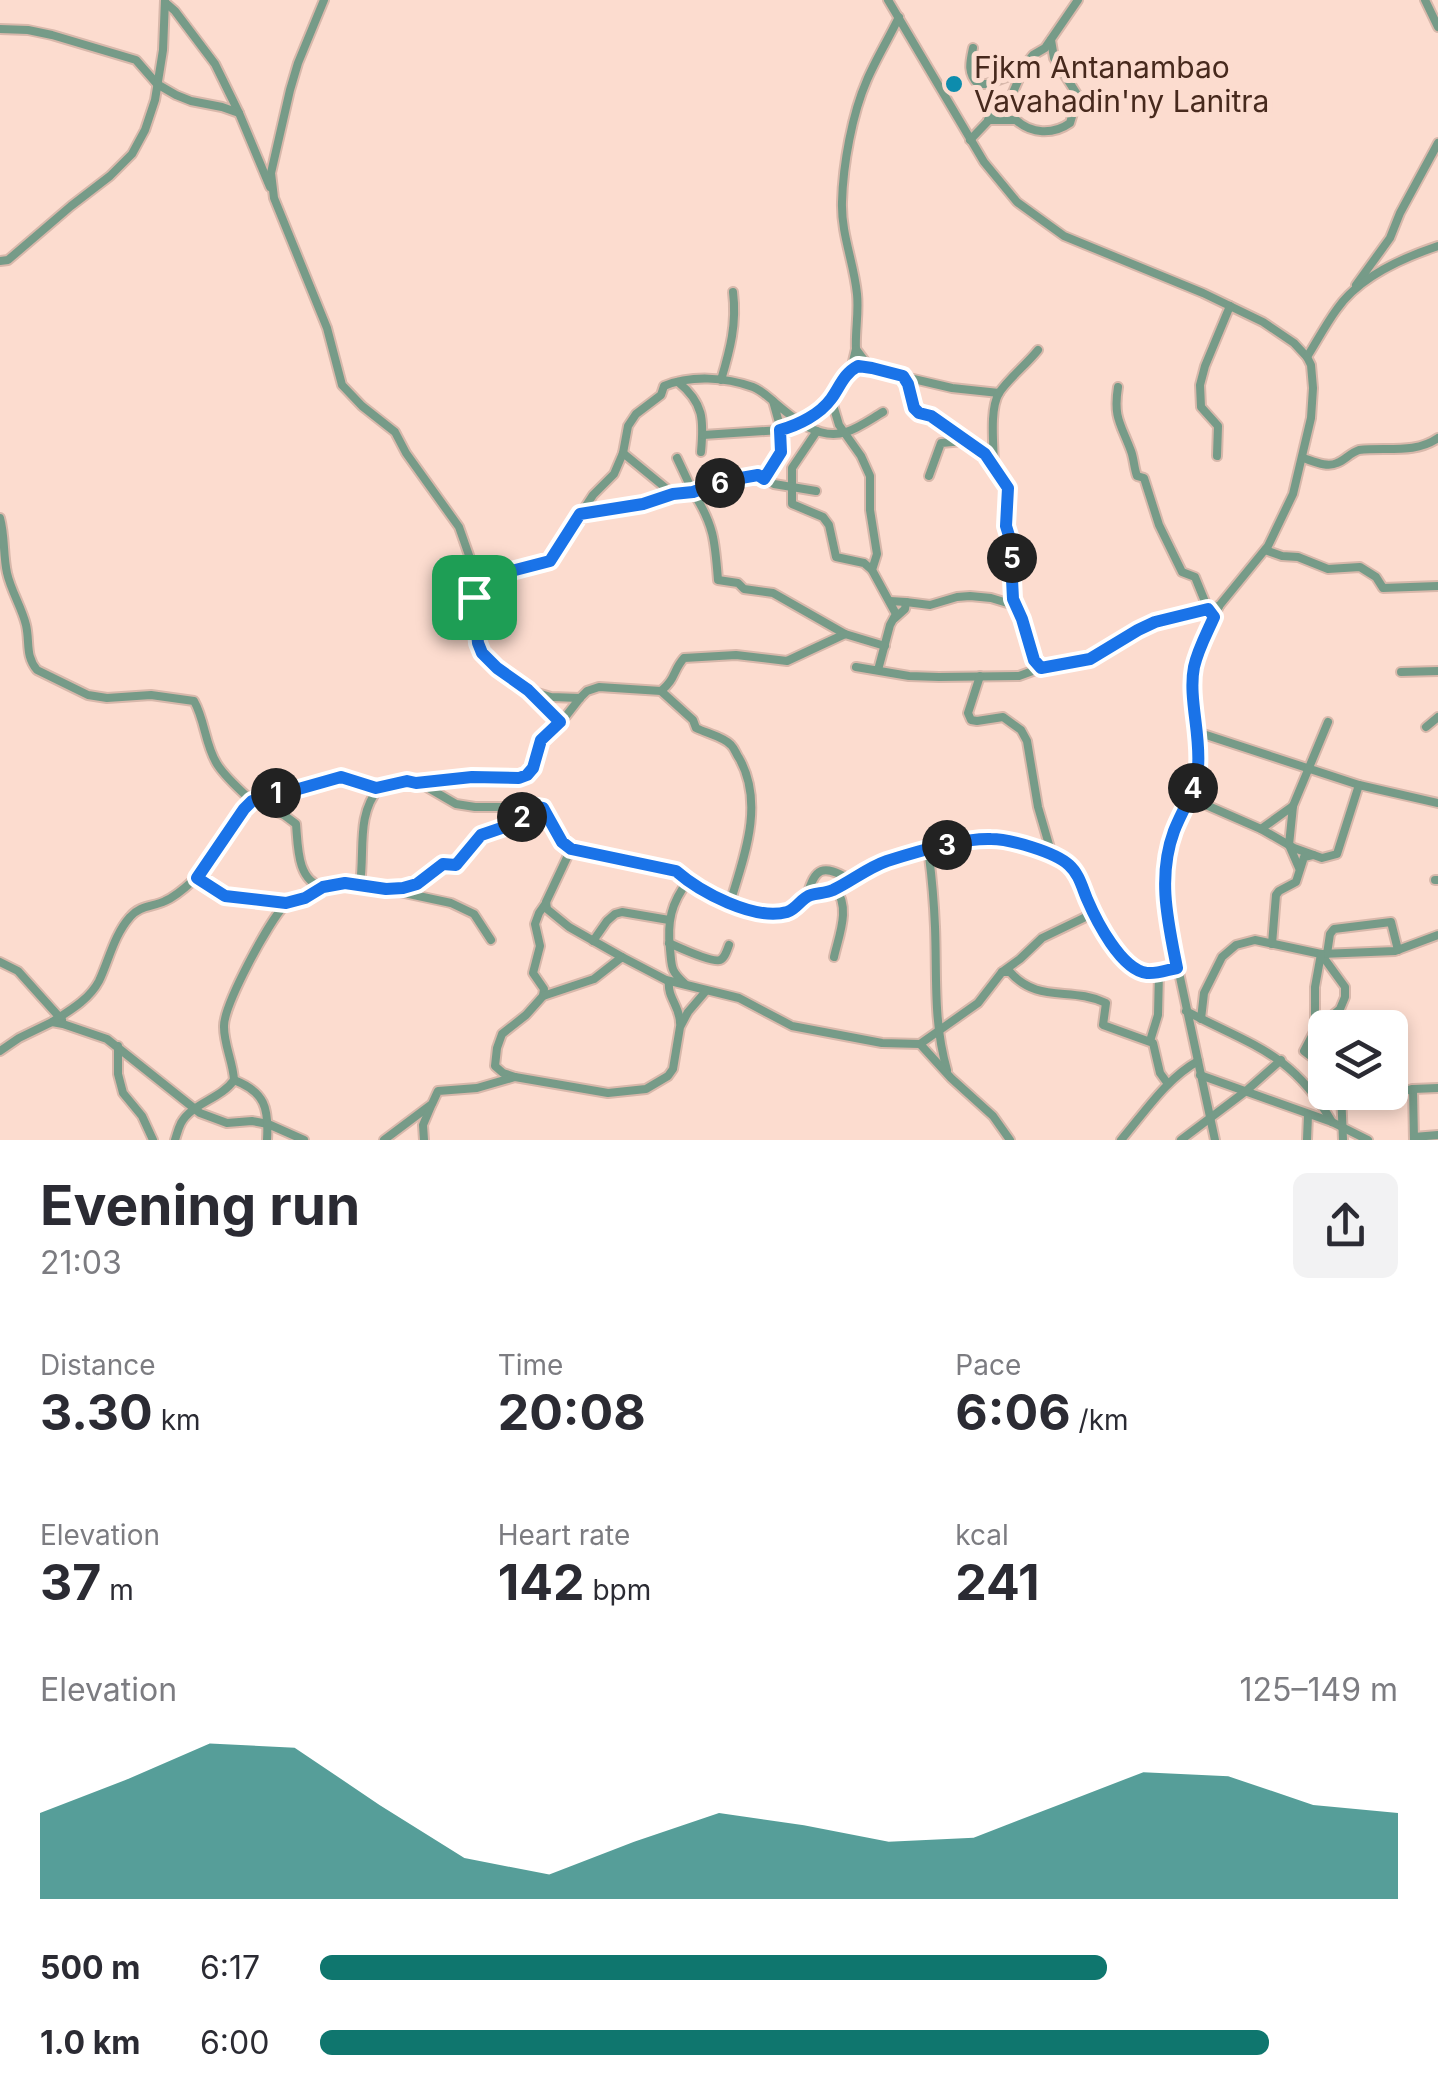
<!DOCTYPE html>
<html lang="en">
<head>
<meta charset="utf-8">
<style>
  :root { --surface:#fff; --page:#f2f2f3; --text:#2b2b33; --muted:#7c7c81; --accent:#0f766e }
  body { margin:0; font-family:Inter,sans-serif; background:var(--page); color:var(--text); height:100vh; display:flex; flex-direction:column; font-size:38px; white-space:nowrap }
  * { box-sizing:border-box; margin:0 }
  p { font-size:32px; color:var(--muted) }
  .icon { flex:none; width:55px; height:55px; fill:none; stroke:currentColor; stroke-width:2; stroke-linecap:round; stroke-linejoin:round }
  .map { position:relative; height:1140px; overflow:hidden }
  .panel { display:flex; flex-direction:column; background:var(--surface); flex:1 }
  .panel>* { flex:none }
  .buttons { position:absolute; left:1308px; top:1010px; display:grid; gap:20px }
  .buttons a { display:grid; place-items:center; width:100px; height:100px; border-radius:15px; background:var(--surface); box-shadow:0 5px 15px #0003; font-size:50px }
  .pin { position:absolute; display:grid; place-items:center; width:85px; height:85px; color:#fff; margin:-42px; border-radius:20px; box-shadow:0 5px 15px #0006 }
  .km { position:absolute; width:50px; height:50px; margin:-25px; border-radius:50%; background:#222; color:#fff; font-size:28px; line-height:50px; text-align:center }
  .round { display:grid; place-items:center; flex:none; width:105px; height:105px; border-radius:15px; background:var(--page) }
  .head { display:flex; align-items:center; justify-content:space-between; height:170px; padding:0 40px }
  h1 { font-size:55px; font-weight:700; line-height:75px }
  .metrics { display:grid; grid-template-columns:repeat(3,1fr); gap:15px; height:170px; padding:10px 40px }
  .metrics div { display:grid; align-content:center }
  .metrics b { font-size:50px; font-weight:700 }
  .metrics small { font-size:28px; font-weight:400 }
  .metrics p { font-size:28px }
  .chart { height:280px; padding:20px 40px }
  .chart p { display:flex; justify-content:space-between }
  .chart svg { width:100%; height:180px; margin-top:10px; fill:var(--accent); opacity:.7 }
  ul { padding:0 40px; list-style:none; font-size:32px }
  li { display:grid; grid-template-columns:160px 120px 1fr; align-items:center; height:75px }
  li i { height:25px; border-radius:12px; background:var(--accent) }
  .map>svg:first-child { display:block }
</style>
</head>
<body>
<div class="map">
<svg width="1438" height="1140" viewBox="0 0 1438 1140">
  <rect width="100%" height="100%" fill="#fcdccf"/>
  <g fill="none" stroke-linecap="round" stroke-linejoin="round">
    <defs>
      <g id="minor">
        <polyline points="324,0 298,63 290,90 271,173 274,198 327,328 342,385 362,406 395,432 406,453 459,527 471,561 478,643 482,653 497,668 527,690"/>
        <polyline points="888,0 984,162 1017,202 1064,236 1203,293 1263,322 1294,343 1307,357 1311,365 1313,388 1311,418 1293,494 1268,546 1219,606 1199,650 1193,670 1199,764 1196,780 1174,831 1165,867 1165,891 1169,926 1215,1140"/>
        <polyline points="1425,0 1438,27"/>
        <polyline points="167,4 175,11 215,64 239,113"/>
        <polyline points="0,29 28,30 52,35 136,60 157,84 176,95 191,101 222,107 239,113 270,187"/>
        <path d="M973 48C970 62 967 73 978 84H987L1023 71"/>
        <path d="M988 120H1016C1031 134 1053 135 1070 123L1078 96 1054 58 1051 40"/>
        <polyline points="970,140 1011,97 1025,65 1033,55 1045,48 1078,0"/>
        <polyline points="0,261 8,260 71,206 110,176 132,154 145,130 155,100 163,50 165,0"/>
        <polyline points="1356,285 1390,238 1400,213 1438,143"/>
        <path d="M856 349C855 331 859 313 857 294 854 263 841 234 842 202 843 165 852 114 867 80 876 59 889 38 899 17"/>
        <path d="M1307 357C1317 341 1326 324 1337 309 1359 277 1402 258 1438 246"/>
        <polyline points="851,370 856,349 870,368"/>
        <polyline points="905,377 952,388 999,393"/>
        <path d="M721 380C730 350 737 324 733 292"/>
        <path d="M678 382C704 403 704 420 701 452"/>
        <path d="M1118 387C1113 418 1121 424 1131 451 1134 459 1134 468 1137 476L1144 478 1159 525 1182 572 1195 577 1208 609"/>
        <polyline points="817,431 792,468 792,504 823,517 829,525 836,557 864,563 872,570"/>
        <path d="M703 435 781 430 773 401C793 418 818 441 846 432 859 428 871 419 883 412"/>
        <path d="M623 453 673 494 693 492C714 525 715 541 718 580L738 583 744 589 773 593 845 634"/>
        <polyline points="1217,456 1218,426 1201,407 1200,385 1205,366 1230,306"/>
        <polyline points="677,458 693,492 724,481 758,475 774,484 816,491"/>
        <path d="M1303 458C1313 461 1327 468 1337 463 1345 460 1350 453 1359 450 1387 447 1415 454 1438 438"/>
        <path d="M994 467C994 447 989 410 999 393 1008 379 1027 364 1038 350"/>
        <polyline points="929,476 941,443 964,441"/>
        <path d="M764 479 781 452V430C800 425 819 414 832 398"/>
        <polyline points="581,514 643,504 673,494"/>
        <path d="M0 518C5 536 3 555 7 573 11 591 22 608 26 625 30 642 25 656 37 670L88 695 107 698 151 695 194 701C205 720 205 745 217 764 226 778 240 790 252 801L244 809 197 877 225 896 286 903"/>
        <polyline points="1265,550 1282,556 1298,557 1328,569 1360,567 1376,577 1383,588 1438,586"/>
        <path d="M474 597 492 576 550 561 593 495 614 474 623 453 628 426 636 414 661 395 664 386C691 375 725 377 753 387 761 390 767 396 773 401"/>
        <polyline points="890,601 906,602 905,609 895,618"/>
        <polyline points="906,602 930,605 957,597 970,596 991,598 1014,605"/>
        <polyline points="856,667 909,676 939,677 1019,676 1049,665 1089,659 1138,630 1155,622 1219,606"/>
        <polyline points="878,670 890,625 896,614 872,570 877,554 870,510 870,476 861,456 839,425 833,405 836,389 843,379 851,370 858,366 903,376 908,384 914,408 919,413 931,416 985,454 1008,488 1006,526 1011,539 1013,599 1022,619 1033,660 1041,668"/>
        <polyline points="1401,672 1438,671"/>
        <polyline points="980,676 968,713 971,720 977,721 1003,717 1021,730 1027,741 1038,807 1052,855"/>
        <path d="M661 691C676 679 673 670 684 658L736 655 787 661 845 634 885 646"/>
        <polyline points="559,721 527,690 551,697 580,698"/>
        <polyline points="1426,727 1438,717"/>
        <polyline points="1197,732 1359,785 1438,803"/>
        <path d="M419 783 473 777 519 779 527 775 533 768 541 740 553 726 566 716 580 698 587 691 599 687 661 691 693 720 696 728C706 733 724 737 731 745 735 749 736 754 739 758 765 803 744 857 730 903"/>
        <polyline points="1190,798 1261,829 1294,848 1322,858 1337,854 1359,785"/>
        <polyline points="1293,806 1289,845 1299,868"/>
        <polyline points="1261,829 1293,806 1328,722"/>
        <polyline points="571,849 592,855 640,862 676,871 688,881 717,897 747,909 771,913 792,911 807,896 832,890 854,876 886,862 932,850"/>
        <polyline points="1435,880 1438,880"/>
        <path d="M360 884C365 851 356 815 379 788"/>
        <path d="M323 887C297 881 298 847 296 824L284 815 252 801 273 793 295 790 328 779 341 777 375 788 407 781 425 786 456 804 475 807H538L543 808 561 841 571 849 546 902 547 909 569 927 622 957"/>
        <polyline points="395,891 451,903 474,914 491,940"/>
        <path d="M807 896C815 867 823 864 849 879"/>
        <polyline points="593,941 607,921 615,914 622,912 669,920"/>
        <path d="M669 943C678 947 712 963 720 960 725 958 727 950 729 945"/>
        <polyline points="1272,944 1276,895 1279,891 1296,882 1304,857 1313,855"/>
        <polyline points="1321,954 1345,987 1345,997 1340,1009 1315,1030 1304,1051 1325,1067"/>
        <polyline points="1327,954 1330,934 1334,929 1391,922 1398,950"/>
        <path d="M834 957C839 935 851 907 835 888"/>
        <polyline points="0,962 18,971 62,1020"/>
        <path d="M1002 972H1010C1038 1004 1071 986 1106 1003L1103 1025 1153 1043 1160 1073 1168 1084"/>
        <path d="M669 981C667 998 680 1006 680 1023"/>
        <path d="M685 984C670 970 672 968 670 949 667 922 671 903 688 881"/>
        <polyline points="543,996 544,989 533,973 540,946 535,924 539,913 546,903"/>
        <path d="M1186 1011C1253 1046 1292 1053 1332 1122"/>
        <polyline points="1201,1019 1204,993 1222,957 1236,945 1255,940 1321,954 1395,951 1438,935"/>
        <path d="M52 1022C69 1011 89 1000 99 981 109 960 114 935 130 917 140 905 153 907 165 901 177 896 187 886 197 877"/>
        <polyline points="1315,1029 1315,987 1321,954"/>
        <polyline points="1150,1041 1158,1015 1159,972"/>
        <polyline points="920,1044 978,1003 1002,972 1020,959 1042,938 1094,913"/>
        <polyline points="118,1046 118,1074 123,1093 142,1116 153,1140"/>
        <polyline points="0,1051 19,1038 52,1022 63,1024 107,1039 200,1113 227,1123 252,1121 268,1124 304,1140"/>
        <path d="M947 1070C933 1022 937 976 935 927 934 903 932 879 929 856L932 850C949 844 968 840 985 839 1007 838 1057 852 1072 868 1081 878 1084 892 1089 903 1098 924 1122 970 1146 973 1156 974 1167 970 1177 968"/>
        <polyline points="1200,1075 1332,1122 1368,1140"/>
        <polyline points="515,1077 503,1073 495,1066 497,1048 502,1034 526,1015 543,996 594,979 622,957 666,980 739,998 792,1026 882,1043 920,1044 951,1078 993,1116 1010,1140"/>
        <path d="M234 1080C265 1092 269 1108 267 1140"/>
        <polyline points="1413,1089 1414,1140"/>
        <polyline points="1341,1092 1343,1140"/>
        <polyline points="1365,1092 1376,1097 1413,1089 1438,1088"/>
        <polyline points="1414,1137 1438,1135"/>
        <path d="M175 1140C177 1134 178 1129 181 1123 192 1103 221 1099 234 1080 233 1062 224 1045 224 1027 223 1006 269 921 285 905 290 900 300 900 306 897 313 894 319 889 327 886 354 879 376 892 403 888 429 884 428 864 456 865L481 835 516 823 530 806"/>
        <polyline points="384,1140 432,1104 438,1091 477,1088 515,1077 608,1093 646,1089 668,1076 673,1069 680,1027 688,1012 706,991"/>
        <polyline points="424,1140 423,1125 431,1106"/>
        <path d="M1121 1140C1145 1112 1166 1079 1198 1061"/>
        <polyline points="1181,1140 1246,1091 1281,1060"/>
        <polyline points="1307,1140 1308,1115"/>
      </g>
    </defs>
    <!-- minor casing -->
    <use href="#minor" stroke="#d8b8ab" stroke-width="12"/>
    <!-- minor -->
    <use href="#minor" stroke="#769b88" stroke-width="8"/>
  </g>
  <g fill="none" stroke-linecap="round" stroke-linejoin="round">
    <defs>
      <path id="route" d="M858 366 872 368 903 376 908 384 914 408 919 413 931 416 985 454 1008 488 1006 526 1010 539 1013 599 1022 619 1034 660 1041 668 1090 659 1138 630 1155 622 1208 609 1214 617C1207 633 1198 649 1194 667 1188 697 1201 735 1198 767 1196 791 1182 810 1174 831 1157 877 1168 922 1177 968 1167 970 1157 974 1147 973 1121 970 1096 920 1087 899 1082 887 1079 874 1069 865 1055 852 1010 839 991 839 962 838 915 852 887 861 867 868 852 881 833 890 826 893 818 893 811 895 801 898 797 909 787 912 754 921 700 892 676 871L571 849 562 842 543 808 530 806 516 823 481 835 456 865 443 864 417 884 403 888 386 889 345 883 323 887 305 898 286 903 225 896 197 878 244 809 252 801 273 793 295 790 341 777 376 788 407 781 416 783 472 777 519 778 527 775 533 768 541 740 560 722 528 690 497 668 482 653 478 643 474 597 492 576 550 561 580 514 643 504 673 494 693 492 724 481 758 475 764 479 781 452 780 430C799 425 820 414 831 399 840 387 843 374 858 366Z"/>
    </defs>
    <!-- route casing -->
    <use href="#route" stroke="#fff" stroke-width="20"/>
    <!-- route -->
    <use href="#route" stroke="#1a73e8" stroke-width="12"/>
  </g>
  <!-- markers -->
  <circle fill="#0d8cad" stroke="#fcdccf" stroke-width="4" cx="954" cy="84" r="10"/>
  <g text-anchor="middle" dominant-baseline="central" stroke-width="10" stroke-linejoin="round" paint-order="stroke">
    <!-- poi labels -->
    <g font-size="30" fill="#47291d" stroke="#fcdccf" text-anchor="start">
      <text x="974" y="67">Fjkm Antanambao<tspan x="974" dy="34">Vavahadin'ny Lanitra</tspan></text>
    </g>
  </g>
</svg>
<div class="buttons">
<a><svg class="icon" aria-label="layers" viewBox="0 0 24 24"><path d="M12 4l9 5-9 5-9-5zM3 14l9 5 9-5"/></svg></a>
</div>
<div class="pin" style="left:474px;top:597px;background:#1e9e55"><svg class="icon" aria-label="arrive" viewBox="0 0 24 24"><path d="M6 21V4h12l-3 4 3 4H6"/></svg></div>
<b class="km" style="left:276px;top:793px">1</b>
<b class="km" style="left:522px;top:817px">2</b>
<b class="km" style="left:947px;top:845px">3</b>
<b class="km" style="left:1193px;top:788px">4</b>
<b class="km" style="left:1012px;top:558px">5</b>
<b class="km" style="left:720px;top:483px">6</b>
</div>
<section class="panel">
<div class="head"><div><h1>Evening run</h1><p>21:03</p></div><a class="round"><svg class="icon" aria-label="share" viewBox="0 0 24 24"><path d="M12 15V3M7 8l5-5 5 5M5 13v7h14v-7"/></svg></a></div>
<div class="metrics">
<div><p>Distance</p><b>3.30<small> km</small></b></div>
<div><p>Time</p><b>20:08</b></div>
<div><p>Pace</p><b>6:06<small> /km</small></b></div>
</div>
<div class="metrics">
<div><p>Elevation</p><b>37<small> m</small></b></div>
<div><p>Heart rate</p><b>142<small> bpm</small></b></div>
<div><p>kcal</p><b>241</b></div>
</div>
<div class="chart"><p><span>Elevation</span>125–149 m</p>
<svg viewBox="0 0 160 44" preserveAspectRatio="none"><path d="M0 44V23L10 15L20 6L30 7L40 21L50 34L60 38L70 30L80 23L90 26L100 30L110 29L120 21L130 13L140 14L150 21L160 23V44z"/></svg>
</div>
<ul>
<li><b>500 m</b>6:17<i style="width:73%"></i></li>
<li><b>1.0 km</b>6:00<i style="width:88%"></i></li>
</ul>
</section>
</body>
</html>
